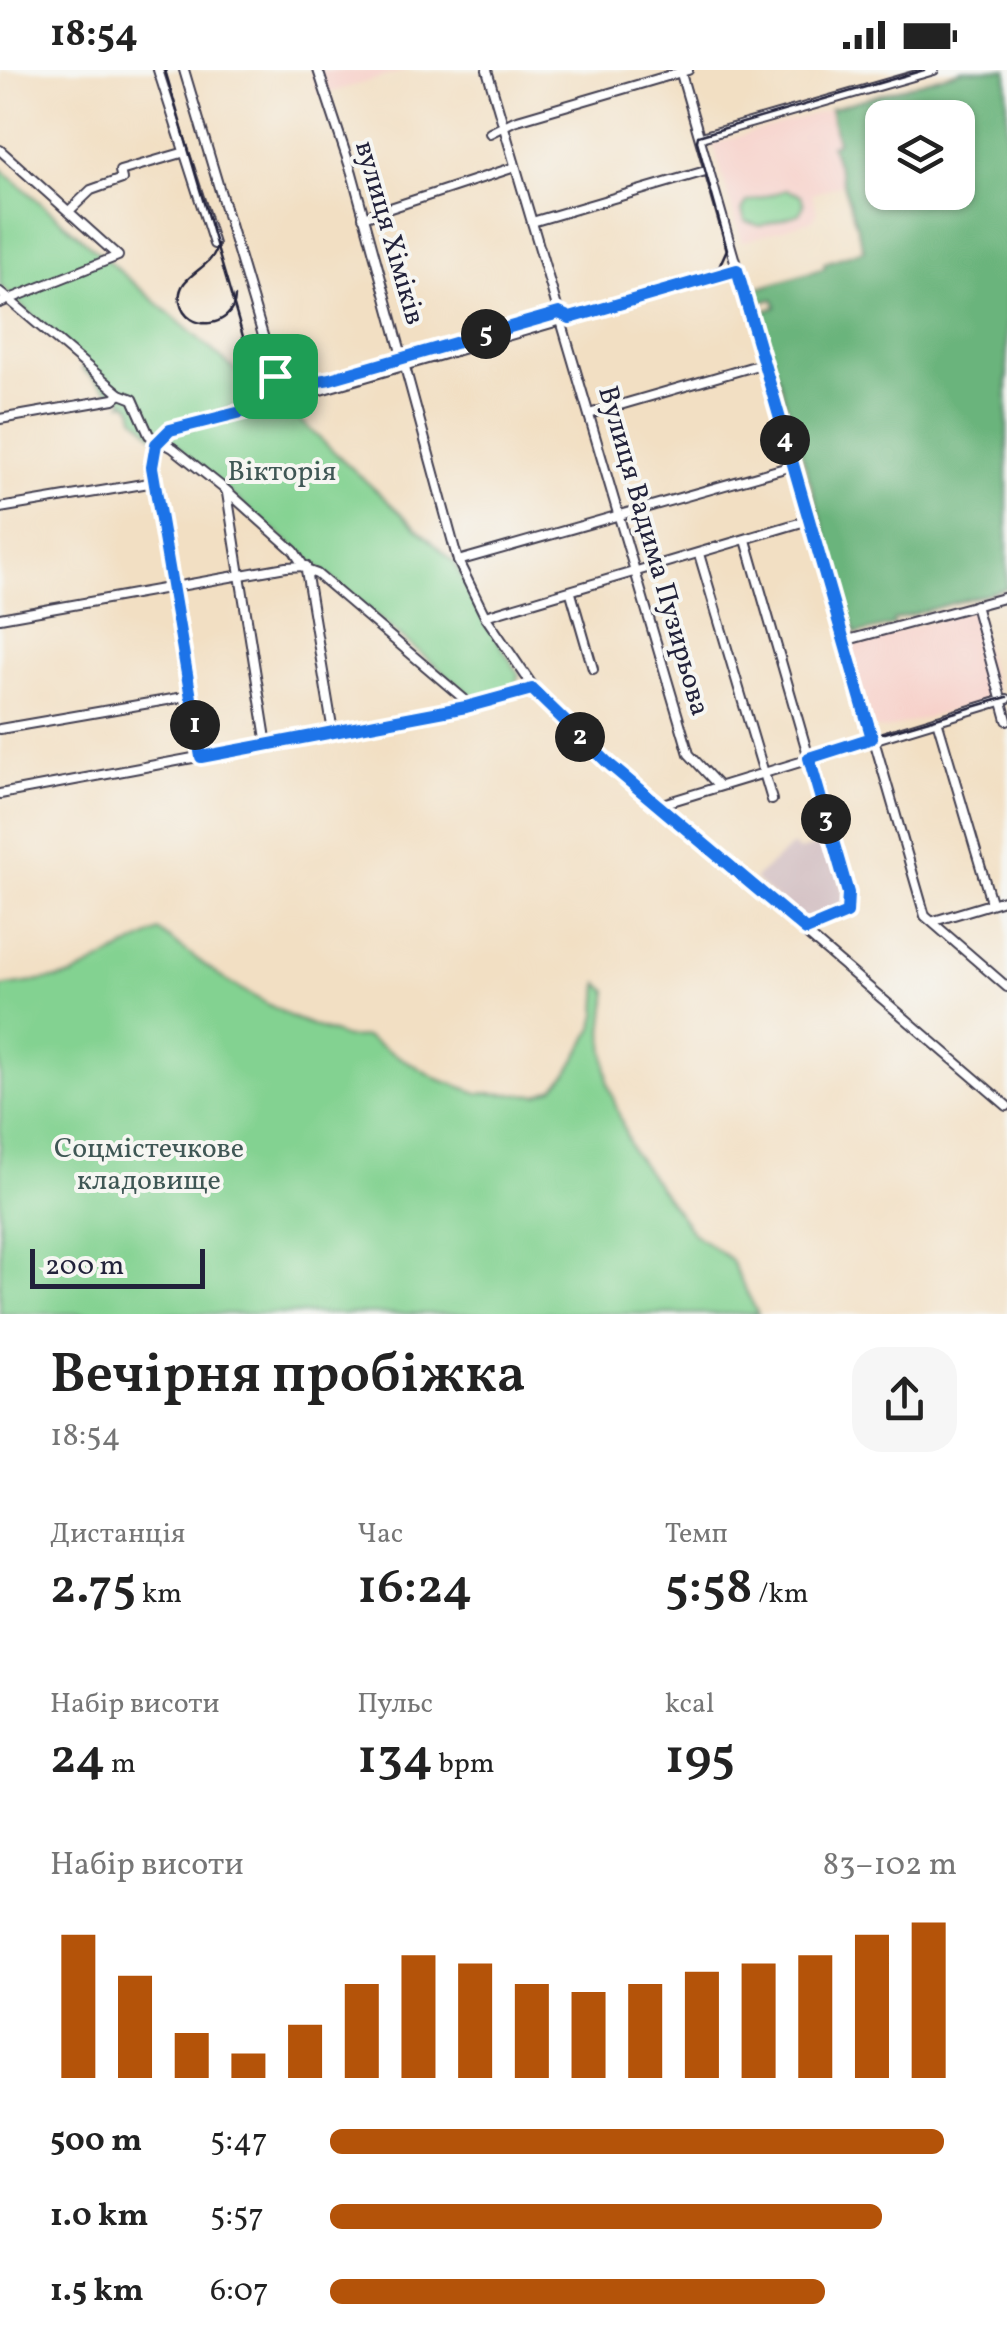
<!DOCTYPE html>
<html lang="uk">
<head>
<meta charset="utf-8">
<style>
  :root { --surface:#fff; --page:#f6f6f6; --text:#222; --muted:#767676; --accent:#b45309 }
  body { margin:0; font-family:Vollkorn,serif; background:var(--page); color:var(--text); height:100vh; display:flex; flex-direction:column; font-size:38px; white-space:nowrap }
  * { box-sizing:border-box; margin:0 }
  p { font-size:32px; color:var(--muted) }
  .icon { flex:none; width:55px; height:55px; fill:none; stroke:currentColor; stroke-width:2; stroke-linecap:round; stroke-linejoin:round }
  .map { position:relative; height:1244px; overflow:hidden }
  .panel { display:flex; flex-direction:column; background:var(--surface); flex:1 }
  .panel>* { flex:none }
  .fabs { position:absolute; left:865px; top:30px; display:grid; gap:20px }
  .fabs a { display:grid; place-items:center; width:110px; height:110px; border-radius:20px; background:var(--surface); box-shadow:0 2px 8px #0004; font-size:50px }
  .scale { position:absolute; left:30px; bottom:25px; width:175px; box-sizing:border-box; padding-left:10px; border:5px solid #22223b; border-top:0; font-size:28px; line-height:35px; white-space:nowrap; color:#22223b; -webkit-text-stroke:8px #f6f6f2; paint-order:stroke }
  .pin { position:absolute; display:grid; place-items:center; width:85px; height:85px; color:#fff; margin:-42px; border-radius:20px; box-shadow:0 5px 15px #0006 }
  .km { position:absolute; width:50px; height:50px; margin:-25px; border-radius:50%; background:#222; color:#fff; font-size:28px; line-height:50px; text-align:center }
  .round { display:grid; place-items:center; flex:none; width:105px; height:105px; border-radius:30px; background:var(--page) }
  .overview { display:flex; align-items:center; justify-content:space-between; height:170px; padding:0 50px }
  h1 { font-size:55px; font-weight:600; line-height:75px }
  .metrics { display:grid; grid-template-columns:repeat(3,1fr); gap:15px; height:170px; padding:10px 50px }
  .metrics div { display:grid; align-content:center }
  .metrics b { font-size:50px; font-weight:600 }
  .metrics small { font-size:28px; font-weight:400 }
  .metrics p { font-size:28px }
  .chart { height:280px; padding:20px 50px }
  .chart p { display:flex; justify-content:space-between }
  .chart svg { width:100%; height:180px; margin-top:10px; stroke:var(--accent); stroke-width:6 }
  ul { padding:0 50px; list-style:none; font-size:32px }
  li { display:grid; grid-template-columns:160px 120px 1fr; align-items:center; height:75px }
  li i { height:25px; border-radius:12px; background:var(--accent) }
  .status { display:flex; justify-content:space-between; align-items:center; height:70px; padding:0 50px; background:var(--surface); direction:ltr }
  .status svg { height:28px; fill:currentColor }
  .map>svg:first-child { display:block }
</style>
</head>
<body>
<div class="status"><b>18:54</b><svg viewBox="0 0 49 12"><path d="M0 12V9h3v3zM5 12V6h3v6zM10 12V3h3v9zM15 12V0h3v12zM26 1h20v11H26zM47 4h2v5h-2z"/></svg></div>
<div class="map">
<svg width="1007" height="1244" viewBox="0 0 1007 1244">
  <rect width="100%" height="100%" fill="#f6f6f2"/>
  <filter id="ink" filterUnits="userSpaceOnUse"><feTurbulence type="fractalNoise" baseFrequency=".01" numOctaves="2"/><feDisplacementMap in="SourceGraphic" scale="20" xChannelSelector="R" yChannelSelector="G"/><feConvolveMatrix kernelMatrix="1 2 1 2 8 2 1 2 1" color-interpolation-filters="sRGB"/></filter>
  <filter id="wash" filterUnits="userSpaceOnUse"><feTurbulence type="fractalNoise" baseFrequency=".0048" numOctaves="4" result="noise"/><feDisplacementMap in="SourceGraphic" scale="40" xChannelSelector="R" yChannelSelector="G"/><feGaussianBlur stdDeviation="2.25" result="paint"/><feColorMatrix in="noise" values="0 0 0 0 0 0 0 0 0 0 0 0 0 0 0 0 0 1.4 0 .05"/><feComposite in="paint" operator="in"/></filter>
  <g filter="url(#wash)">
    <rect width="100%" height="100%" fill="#f2dfc3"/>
    <!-- built -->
    <g fill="#f7d0c9">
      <polygon points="310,0 408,0 318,26"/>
      <polygon points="830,39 837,73 831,76 842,114 812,124 817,142 813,150 742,172 713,74"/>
      <polygon points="974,539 998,628 886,659 877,659 871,653 849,575"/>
    </g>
    <!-- industrial -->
    <polygon fill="#d2bec1" points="830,770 848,838 802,851 754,809 793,775 799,781"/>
    <!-- green -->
    <g fill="#83d291" stroke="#527a66" stroke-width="2.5">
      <polygon points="0,98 264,325 154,366 135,347 133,338 127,332 122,333 124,330 116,323 110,327 109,321 82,299 84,296 101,309 0,216"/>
      <polygon points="786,120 801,125 804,135 799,144 760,156 745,151 742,141 747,132"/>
      <polygon points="282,334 455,493 473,531 519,604 515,618 474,628 221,416 171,369 172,363"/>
      <polygon points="159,861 228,912 293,948 346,968 365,967 438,1009 478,1023 538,1025 554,1018 567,1004 592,961 597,945 599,913 608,921 603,961 608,1014 632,1081 693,1163 730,1189 758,1244 0,1244 0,917 72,906"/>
    </g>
    <!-- forest -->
    <path fill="#6ab47b" stroke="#466b5b" stroke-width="2.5" fill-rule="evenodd" d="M963 0H1007V518L893 550 894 555 856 564 759 243 776 237 774 229 760 232 754 228 752 220 825 198 824 193 864 180 831 75 837 73 830 39ZM882 48H958V122H882Z"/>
  </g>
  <g filter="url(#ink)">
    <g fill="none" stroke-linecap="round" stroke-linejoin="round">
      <defs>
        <g id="minor">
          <polyline points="158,0 214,174"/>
          <polyline points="184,0 275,306 286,323 317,321 569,248"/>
          <polyline points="318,0 352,103 458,491 485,546 545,634 609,694 1007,1036"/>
          <polyline points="487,0 689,684 718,715"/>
          <polyline points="680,0 872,668"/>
          <polyline points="490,63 514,51 688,0"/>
          <polyline points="701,67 934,0"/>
          <polyline points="0,80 118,186 0,233"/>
          <polyline points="69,141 91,120 122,109 120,101 182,83"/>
          <polyline points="363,147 515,97"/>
          <polyline points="532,152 709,100"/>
          <polyline points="0,222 120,324 133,329 149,365 173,378 227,421 294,481 306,500 317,504 464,629 466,637"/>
          <path d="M277 308C293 321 312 313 330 309L559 243 569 248 737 200"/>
          <polyline points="589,344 765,293"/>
          <polyline points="0,349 114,329 120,324"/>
          <polyline points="227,423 267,675"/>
          <polyline points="0,438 155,412"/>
          <polyline points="746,470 848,823 847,843 805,860"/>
          <polyline points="699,484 772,730"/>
          <polyline points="458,491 792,396"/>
          <polyline points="306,500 333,662"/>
          <polyline points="571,523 593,599"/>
          <polyline points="975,535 1007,650"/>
          <polyline points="485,546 809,450"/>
          <polyline points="0,548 286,497 306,496"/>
          <polyline points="844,571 1007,527"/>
          <polyline points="937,650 991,832"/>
          <polyline points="0,659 190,626"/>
          <polyline points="874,670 925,846 1007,917"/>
          <polyline points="201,687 152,386 158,371 170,360 273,334 275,313"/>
          <polyline points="0,724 466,637 532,619"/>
          <polyline points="659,735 1007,629"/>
          <polyline points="934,851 1007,829"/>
        </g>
      </defs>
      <!-- minor casing -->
      <use href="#minor" stroke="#413e4f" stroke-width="12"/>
      <!-- minor -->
      <use href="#minor" stroke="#fff" stroke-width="8"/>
      <!-- tram -->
      <g stroke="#22223b" stroke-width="2.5">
        <path d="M165 0 249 287C260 313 283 324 310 320L718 202C730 202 734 207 739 218L812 478 867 655 876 662 885 663 1007 627"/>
        <path d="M217 174C215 200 175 203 180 232 186 264 234 258 235 227"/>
        <polyline points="703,203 719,197 727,179 697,71 698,66 924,0"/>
      </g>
    </g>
  </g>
  <g fill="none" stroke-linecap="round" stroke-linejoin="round" filter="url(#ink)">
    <defs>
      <polygon id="route" points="737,200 872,668 809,688 848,823 847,843 806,860 609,694 532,619 466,637 201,687 152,397 156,374 170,360 273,334 275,306 289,316 330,309 559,243 570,248"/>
    </defs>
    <!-- route casing -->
    <use href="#route" stroke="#fff" stroke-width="20"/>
    <!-- route -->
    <use href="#route" stroke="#1a73e8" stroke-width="12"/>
  </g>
  <g text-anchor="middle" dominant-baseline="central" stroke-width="8" stroke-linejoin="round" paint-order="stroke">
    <!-- street labels -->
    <g font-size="28" fill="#22223b" stroke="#f6f6f2">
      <text transform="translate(389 163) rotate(74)">вулиця Хіміків</text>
      <text transform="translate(653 481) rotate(74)">Вулиця Вадима Пузирьова</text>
    </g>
    <!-- park labels -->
    <g font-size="28" fill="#3f5755" stroke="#f6f6f2">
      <text x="282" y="402">Вікторія</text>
      <text x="149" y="1079">Соцмістечкове<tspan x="149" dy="32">кладовище</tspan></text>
    </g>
  </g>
</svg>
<div class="fabs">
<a><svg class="icon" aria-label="layers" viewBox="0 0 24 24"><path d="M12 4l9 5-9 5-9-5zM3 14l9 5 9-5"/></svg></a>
</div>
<div class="scale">200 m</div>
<div class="pin" style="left:275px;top:306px;background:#1e9e55"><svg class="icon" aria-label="arrive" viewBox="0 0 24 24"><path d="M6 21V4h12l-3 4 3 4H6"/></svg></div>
<b class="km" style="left:195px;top:655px">1</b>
<b class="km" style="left:580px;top:667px">2</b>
<b class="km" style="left:826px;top:749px">3</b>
<b class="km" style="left:785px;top:370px">4</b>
<b class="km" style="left:486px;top:264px">5</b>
</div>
<section class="panel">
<div class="overview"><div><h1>Вечірня пробіжка</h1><p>18:54</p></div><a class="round"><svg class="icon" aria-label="share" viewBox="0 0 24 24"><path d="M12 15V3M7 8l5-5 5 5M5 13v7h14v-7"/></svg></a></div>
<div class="metrics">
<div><p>Дистанція</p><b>2.75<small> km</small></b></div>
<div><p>Час</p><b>16:24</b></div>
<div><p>Темп</p><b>5:58<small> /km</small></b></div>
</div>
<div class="metrics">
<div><p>Набір висоти</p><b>24<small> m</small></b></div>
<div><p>Пульс</p><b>134<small> bpm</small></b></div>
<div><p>kcal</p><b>195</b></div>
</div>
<div class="chart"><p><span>Набір висоти</span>83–102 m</p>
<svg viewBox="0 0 160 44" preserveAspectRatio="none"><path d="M5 44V9M15 44V19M25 44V33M35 44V38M45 44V31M55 44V21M65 44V14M75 44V16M85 44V21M95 44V23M105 44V21M115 44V18M125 44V16M135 44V14M145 44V9M155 44V6"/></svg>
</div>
<ul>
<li><b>500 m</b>5:47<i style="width:98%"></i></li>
<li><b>1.0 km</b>5:57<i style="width:88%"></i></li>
<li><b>1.5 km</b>6:07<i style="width:79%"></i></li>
</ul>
</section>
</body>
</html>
